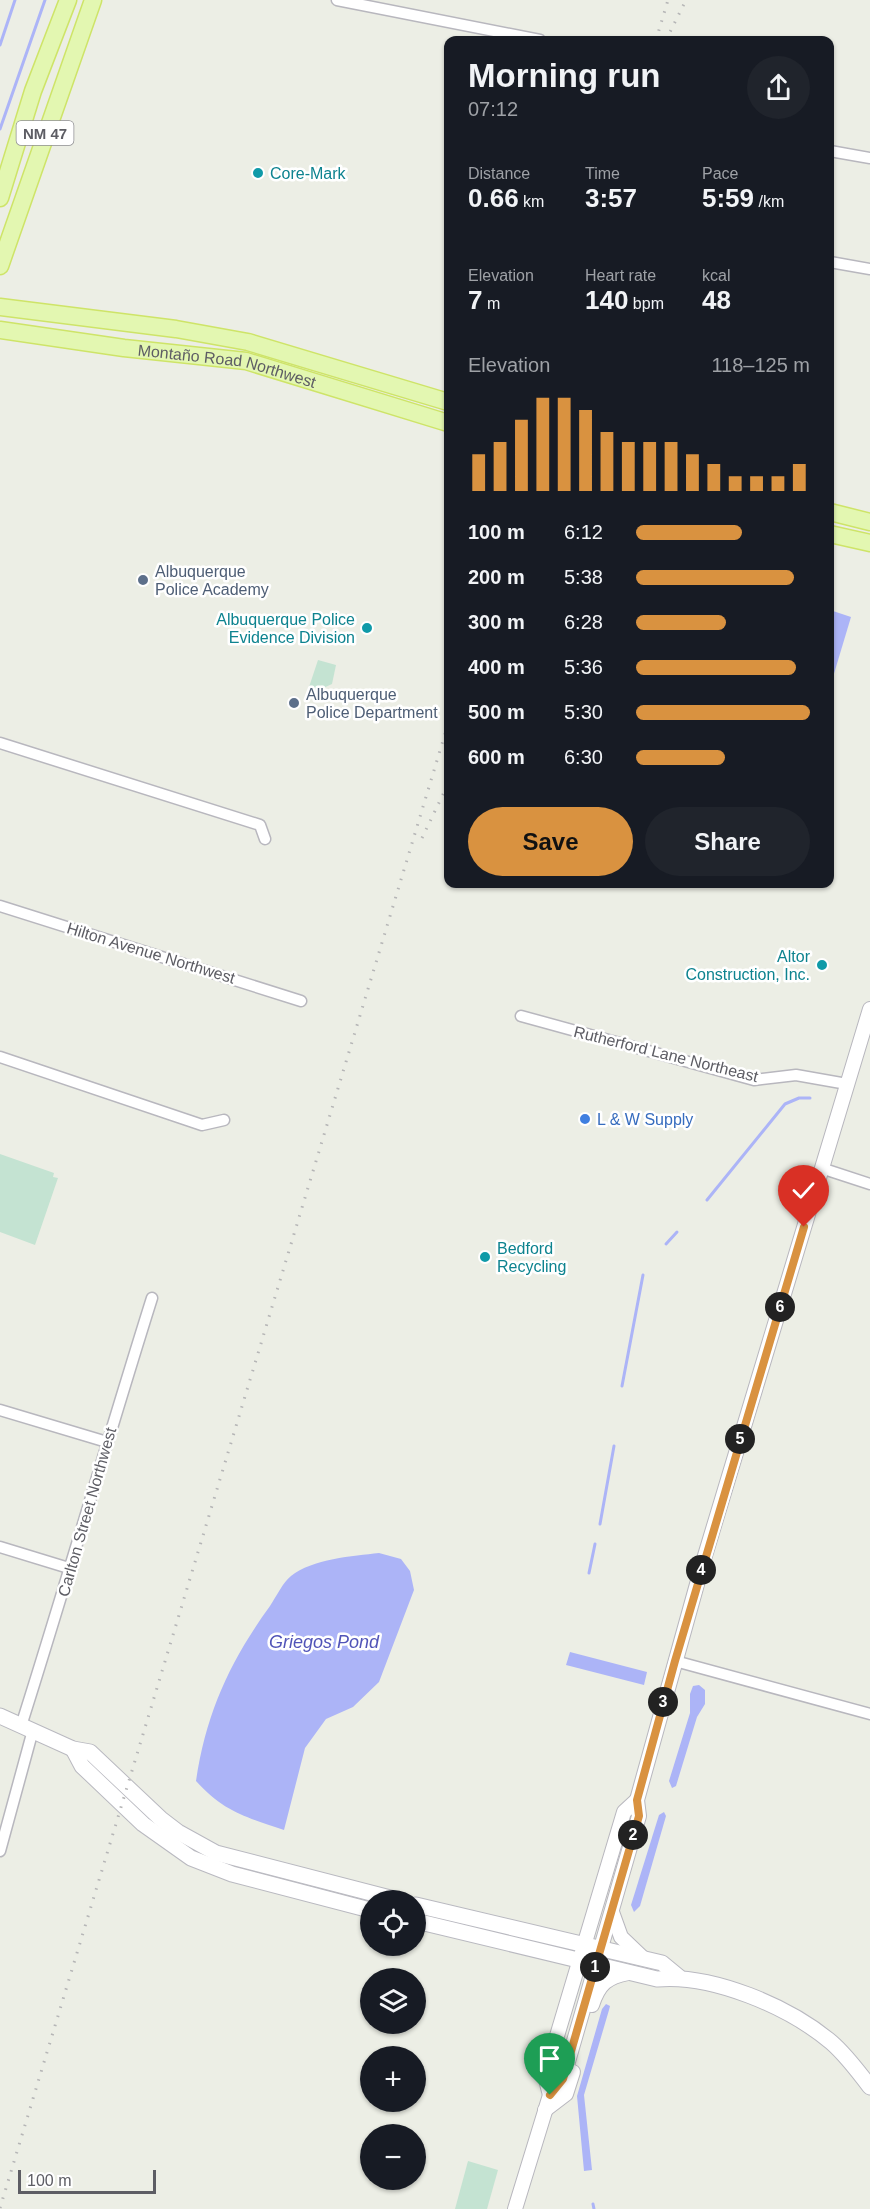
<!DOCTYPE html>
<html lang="en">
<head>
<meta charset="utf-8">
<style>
  :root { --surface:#171b24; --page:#20242c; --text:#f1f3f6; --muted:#9ea1a6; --accent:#d99240 }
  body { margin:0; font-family:Helvetica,sans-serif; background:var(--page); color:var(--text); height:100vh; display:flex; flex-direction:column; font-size:22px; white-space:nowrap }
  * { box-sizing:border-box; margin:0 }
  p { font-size:20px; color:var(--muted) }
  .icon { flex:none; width:33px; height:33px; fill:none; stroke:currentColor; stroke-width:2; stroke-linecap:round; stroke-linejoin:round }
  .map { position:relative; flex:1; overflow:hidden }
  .details { position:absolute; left:444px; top:36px; width:390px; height:852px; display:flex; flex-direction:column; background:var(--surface); border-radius:12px; box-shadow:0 2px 4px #0004 }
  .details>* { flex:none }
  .controls { position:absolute; left:360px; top:1890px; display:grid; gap:12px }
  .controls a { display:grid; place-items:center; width:66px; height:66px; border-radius:50%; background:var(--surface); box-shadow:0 2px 4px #0004; font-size:30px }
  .scale { position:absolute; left:18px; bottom:15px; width:138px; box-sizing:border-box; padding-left:6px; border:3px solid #5d5d64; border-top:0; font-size:16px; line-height:21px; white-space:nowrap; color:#5d5d64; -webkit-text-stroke:4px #fff; paint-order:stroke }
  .pin { position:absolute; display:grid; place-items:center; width:51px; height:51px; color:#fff; margin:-62px -26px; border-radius:50% 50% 50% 0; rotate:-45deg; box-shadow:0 0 6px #0007 }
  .pin .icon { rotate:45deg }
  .km { position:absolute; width:30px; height:30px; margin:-15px; border-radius:50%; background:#222; color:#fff; font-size:16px; line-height:30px; text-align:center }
  .round { display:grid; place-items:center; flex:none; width:63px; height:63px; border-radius:32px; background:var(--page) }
  .head { display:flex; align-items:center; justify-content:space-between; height:102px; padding:0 24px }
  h1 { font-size:33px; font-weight:600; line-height:45px }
  .figures { display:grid; grid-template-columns:repeat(3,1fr); gap:9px; height:102px; padding:6px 24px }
  .figures div { display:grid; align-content:center }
  .figures b { font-size:26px; font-weight:600 }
  .figures small { font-size:16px; font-weight:400 }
  .figures p { font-size:16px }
  .chart { height:168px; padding:12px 24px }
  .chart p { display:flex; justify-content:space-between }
  .chart svg { width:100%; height:108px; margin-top:6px; stroke:var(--accent); stroke-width:6 }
  .primary-button { display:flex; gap:12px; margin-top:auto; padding:12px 24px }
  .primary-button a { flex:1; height:69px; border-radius:36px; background:var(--accent); color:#111; font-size:24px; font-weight:600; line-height:69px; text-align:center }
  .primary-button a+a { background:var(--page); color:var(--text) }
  ul { padding:0 24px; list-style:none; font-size:20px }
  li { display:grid; grid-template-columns:96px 72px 1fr; align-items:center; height:45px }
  li i { height:15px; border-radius:8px; background:var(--accent) }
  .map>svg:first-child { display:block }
</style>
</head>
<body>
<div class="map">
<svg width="870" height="2209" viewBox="0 0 870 2209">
  <rect width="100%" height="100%" fill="#eceee5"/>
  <!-- green -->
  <g fill="#c4e3d2">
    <polygon points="318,660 336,665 332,684 306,696"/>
    <polygon points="0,1154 54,1173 53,1177 58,1178 59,1175 35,1245 0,1232"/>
    <polygon points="468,2161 498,2170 487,2209 455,2209"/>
  </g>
  <!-- water -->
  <g fill="#acb4f7">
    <polygon points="830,610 851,617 830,687"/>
    <path d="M379 1553 401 1559 410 1571 414 1590 379 1682 353 1707 326 1719 305 1748 284 1830C246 1817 224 1812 196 1781 206 1713 230 1661 270 1606 276 1597 283 1582 291 1576 312 1559 353 1556 379 1553Z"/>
    <polygon points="570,1652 647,1672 644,1685 566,1665"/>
    <polygon points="699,1685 705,1690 705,1704 697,1717 676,1786 672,1788 669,1781 690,1713 690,1694 693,1686"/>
    <polygon points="664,1812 666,1816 640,1906 634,1912 631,1905 659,1815"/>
    <polygon points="606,2004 610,2006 609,2010 584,2095 592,2170 584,2171 577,2096 602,2009"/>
  </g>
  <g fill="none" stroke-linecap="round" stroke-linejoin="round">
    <!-- stream -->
    <g stroke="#acb4f7" stroke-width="3">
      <polyline points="0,45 15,0"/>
      <polyline points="0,129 45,0"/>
      <polyline points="707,1200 785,1104 799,1098 810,1098"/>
      <polyline points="666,1244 677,1232"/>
      <polyline points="622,1386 643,1275"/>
      <polyline points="600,1524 614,1446"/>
      <polyline points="589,1573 595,1544"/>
      <polyline points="593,2204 594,2209"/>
    </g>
    <defs>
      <g id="minor">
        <polyline points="337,0 540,40"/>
        <polyline points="830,151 870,158"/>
        <polyline points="830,262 870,269"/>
        <polyline points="0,743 260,825 265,839"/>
        <polyline points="0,906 301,1001"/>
        <polyline points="521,1016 754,1080 796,1075 847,1084"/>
        <polyline points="0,1057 202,1125 224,1120"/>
        <polyline points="821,1168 870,1184"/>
        <polyline points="0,1410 107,1442"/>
        <polyline points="0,1547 72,1569"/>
        <polyline points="675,1661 870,1714"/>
        <path d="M21 1726C66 1584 107 1441 152 1298"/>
        <polyline points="0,1851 33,1730"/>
      </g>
      <g id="tertiary">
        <polyline points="612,1912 621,1937 643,1958"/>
        <path d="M592 2005C599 1984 607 1977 628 1973"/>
        <polyline points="550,2095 545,2076 624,1812 637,1800"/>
        <polyline points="545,2110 566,2094 573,2072"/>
        <polyline points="515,2209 550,2095 563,2079 639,1816 637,1800 704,1559 870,1009"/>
      </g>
      <g id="secondary">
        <polyline points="0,1716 73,1749 90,1752 161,1819 178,1832 216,1853 398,1900"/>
        <polyline points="73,1749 82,1766 143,1824 191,1858 232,1874 370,1910"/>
        <polyline points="416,1905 662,1963 679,1977"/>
        <path d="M416 1921 657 1979C712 1974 788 2006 831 2042 845 2054 858 2071 870 2087"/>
      </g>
      <g id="primary">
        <polyline points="0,198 33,91 68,0"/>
        <polyline points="0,266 93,0"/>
        <polyline points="0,307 176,329 248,342 448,402"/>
        <path id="s1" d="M0 330 124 348 246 361 448 423"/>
        <polyline points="830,512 870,522"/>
        <polyline points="830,534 870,543"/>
      </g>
    </defs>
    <!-- minor casing -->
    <use href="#minor" stroke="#b8b7be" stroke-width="13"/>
    <!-- tertiary casing -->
    <use href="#tertiary" stroke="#b8b7be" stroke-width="16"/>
    <!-- secondary casing -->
    <use href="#secondary" stroke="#b9b9c0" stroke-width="17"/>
    <!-- primary casing -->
    <use href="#primary" stroke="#cee468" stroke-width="19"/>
    <!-- minor -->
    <use href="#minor" stroke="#fff" stroke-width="10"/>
    <!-- tertiary -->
    <use href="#tertiary" stroke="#fff" stroke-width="14"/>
    <!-- secondary -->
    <use href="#secondary" stroke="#fff" stroke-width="15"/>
    <!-- primary -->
    <use href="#primary" stroke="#e3f7b1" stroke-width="16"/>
    <!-- rail -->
    <g stroke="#b5b5b6" stroke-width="3" stroke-dasharray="1.5 8" stroke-linecap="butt">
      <polyline points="656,40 668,0"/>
      <polyline points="666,40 686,0"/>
      <polyline points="422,838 448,784"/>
      <polyline points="0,2208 448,724"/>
    </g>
  </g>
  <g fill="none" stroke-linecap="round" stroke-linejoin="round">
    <defs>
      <polyline id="route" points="550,2095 563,2079 639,1816 637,1800 675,1661 804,1227"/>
    </defs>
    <!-- route casing -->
    <use href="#route" stroke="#fff" stroke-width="12"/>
    <!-- route -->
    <use href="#route" stroke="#d99240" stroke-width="8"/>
  </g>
  <!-- markers -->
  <g fill="#0f9aa8" stroke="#fff" stroke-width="2">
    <circle cx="258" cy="173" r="6"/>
    <circle cx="367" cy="628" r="6"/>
    <circle cx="822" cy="965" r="6"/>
    <circle cx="485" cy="1257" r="6"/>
  </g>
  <g fill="#5c6f8a" stroke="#fff" stroke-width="2">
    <circle cx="143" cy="580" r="6"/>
    <circle cx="294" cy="703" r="6"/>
  </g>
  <circle fill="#3f7fe0" stroke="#fff" stroke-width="2" cx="585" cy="1119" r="6"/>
  <g text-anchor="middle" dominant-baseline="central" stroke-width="5" stroke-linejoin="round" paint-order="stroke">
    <!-- shield labels -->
    <rect fill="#fff" stroke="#8e8e92" stroke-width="1.5" x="16.5" y="121" width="57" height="24" rx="4.5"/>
    <g font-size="15" font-weight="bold" fill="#5d5d64">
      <text x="45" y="133">NM 47</text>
    </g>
    <!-- culture labels -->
    <g font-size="16" fill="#0d838f" stroke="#fff" text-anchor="start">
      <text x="270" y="173">Core-Mark</text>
      <text x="355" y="619" text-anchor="end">Albuquerque Police<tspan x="355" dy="18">Evidence Division</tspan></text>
      <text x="810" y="956" text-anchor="end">Altor<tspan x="810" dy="18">Construction, Inc.</tspan></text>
      <text x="497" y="1248">Bedford<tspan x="497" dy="18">Recycling</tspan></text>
    </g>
    <!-- street labels -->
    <g font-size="16" fill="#5d5d64" stroke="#fff">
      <text stroke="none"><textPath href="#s1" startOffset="230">Montaño Road Northwest</textPath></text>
      <text transform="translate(151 953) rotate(17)">Hilton Avenue Northwest</text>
      <text transform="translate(666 1054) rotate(14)">Rutherford Lane Northeast</text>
      <text transform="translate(87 1512) rotate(-74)">Carlton Street Northwest</text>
    </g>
    <!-- service labels -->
    <g font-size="16" fill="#4e5e75" stroke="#fff" text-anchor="start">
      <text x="155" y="571">Albuquerque<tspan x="155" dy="18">Police Academy</tspan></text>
      <text x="306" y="694">Albuquerque<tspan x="306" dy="18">Police Department</tspan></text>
    </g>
    <!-- shop labels -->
    <g font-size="16" fill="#366cbe" stroke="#fff" text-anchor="start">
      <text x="597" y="1119">L &amp; W Supply</text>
    </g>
    <!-- water labels -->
    <g font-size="18" font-style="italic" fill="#5154b8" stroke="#fff">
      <text x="324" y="1642">Griegos Pond</text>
    </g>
  </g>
</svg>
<div class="controls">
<a><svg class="icon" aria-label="locate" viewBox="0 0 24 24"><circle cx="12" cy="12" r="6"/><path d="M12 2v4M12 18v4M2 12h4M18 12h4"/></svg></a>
<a><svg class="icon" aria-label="layers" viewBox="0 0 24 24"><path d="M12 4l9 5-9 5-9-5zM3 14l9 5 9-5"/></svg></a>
<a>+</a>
<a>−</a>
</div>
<div class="scale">100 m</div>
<div class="pin" style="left:550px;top:2095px;background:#1e9e55"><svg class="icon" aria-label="arrive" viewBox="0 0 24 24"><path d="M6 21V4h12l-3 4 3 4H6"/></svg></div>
<div class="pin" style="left:804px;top:1227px;background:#d93025"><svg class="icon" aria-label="check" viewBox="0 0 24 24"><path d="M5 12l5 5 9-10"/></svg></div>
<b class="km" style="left:595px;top:1967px">1</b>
<b class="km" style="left:633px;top:1835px">2</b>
<b class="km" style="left:663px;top:1702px">3</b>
<b class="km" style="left:701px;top:1570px">4</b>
<b class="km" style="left:740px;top:1439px">5</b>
<b class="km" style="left:780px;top:1307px">6</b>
<section class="details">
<div class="head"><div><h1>Morning run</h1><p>07:12</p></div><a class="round"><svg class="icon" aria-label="share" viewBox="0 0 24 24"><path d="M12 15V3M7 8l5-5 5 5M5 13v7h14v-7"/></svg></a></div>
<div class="figures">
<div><p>Distance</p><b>0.66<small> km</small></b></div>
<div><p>Time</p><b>3:57</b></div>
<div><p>Pace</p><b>5:59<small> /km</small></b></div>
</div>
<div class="figures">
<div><p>Elevation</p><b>7<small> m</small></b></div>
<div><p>Heart rate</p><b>140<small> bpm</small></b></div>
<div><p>kcal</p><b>48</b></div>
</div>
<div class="chart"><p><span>Elevation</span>118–125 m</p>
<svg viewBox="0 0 160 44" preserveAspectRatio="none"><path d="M5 44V29M15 44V24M25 44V15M35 44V6M45 44V6M55 44V11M65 44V20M75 44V24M85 44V24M95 44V24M105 44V29M115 44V33M125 44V38M135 44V38M145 44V38M155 44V33"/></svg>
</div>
<ul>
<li><b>100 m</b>6:12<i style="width:61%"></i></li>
<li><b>200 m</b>5:38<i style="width:91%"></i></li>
<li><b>300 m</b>6:28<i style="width:52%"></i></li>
<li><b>400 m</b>5:36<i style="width:92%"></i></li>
<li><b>500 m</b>5:30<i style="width:100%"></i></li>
<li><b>600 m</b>6:30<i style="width:51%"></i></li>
</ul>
<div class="primary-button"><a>Save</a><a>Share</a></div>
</section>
</div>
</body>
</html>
